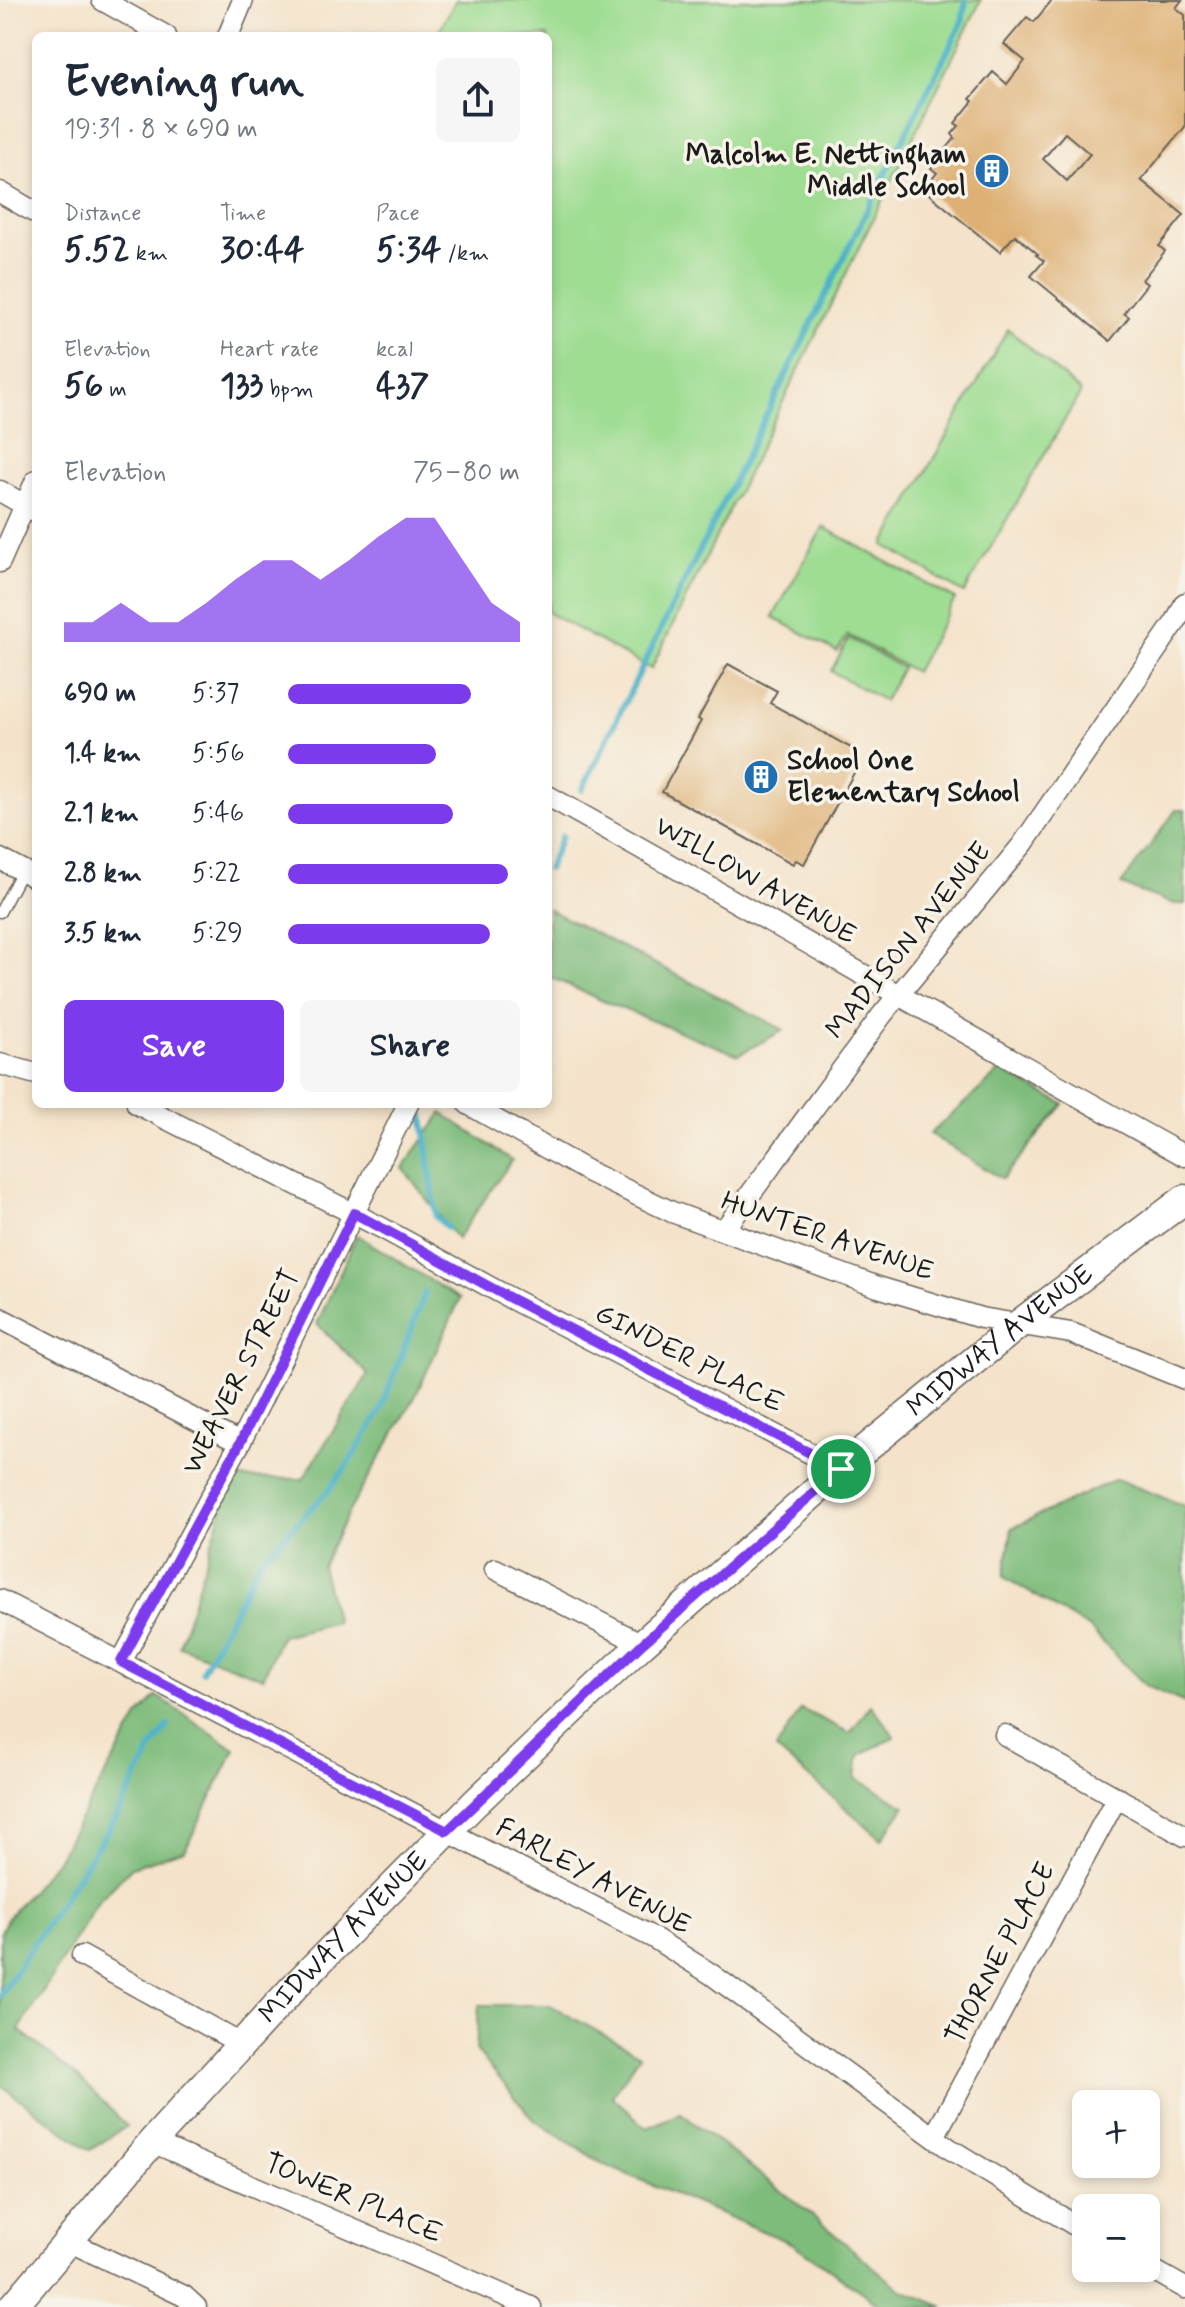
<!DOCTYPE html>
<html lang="en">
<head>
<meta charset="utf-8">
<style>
  :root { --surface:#fff; --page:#f6f6f7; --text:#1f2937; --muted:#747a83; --accent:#7c3aed }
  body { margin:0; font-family:Mynerve,sans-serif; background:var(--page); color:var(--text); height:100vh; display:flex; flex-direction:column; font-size:30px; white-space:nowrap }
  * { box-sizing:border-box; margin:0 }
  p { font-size:26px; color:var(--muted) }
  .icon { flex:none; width:44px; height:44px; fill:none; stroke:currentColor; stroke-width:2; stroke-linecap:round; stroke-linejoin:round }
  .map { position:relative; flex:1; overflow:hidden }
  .drawer { position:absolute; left:32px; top:32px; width:520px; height:1076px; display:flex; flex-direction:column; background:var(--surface); border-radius:12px; box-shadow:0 4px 12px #0003 }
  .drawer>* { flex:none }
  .fabs { position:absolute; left:1072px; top:2090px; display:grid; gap:16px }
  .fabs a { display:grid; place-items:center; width:88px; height:88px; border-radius:12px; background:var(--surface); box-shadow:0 4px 12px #0003; font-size:40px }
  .pin { position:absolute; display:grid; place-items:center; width:68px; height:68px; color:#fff; margin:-34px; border:4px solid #fff; border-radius:50%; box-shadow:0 2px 8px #0007 }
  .round { display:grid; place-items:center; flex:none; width:84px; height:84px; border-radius:12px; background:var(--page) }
  .headline { display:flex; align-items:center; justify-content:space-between; height:136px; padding:0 32px }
  h1 { font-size:44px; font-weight:700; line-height:60px }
  .figures { display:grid; grid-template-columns:repeat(3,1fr); gap:12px; height:136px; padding:8px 32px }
  .figures div { display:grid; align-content:center }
  .figures b { font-size:34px; font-weight:700 }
  .figures small { font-size:22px; font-weight:400 }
  .figures p { font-size:22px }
  .chart { height:224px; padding:16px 32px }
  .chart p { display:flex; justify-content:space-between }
  .chart svg { width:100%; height:144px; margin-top:8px; fill:var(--accent); opacity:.7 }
  .primary-button { display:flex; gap:16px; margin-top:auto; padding:16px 32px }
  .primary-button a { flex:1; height:92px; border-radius:12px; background:var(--accent); color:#fff; font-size:32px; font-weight:700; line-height:92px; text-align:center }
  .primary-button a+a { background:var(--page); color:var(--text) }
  ul { padding:0 32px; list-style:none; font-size:26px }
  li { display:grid; grid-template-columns:128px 96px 1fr; align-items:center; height:60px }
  li i { height:20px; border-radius:10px; background:var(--accent) }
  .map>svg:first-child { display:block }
</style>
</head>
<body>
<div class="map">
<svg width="1185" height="2307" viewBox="0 0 1185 2307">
  <rect width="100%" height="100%" fill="#f7f3e8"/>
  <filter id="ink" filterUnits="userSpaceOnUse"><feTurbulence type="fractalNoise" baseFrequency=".0125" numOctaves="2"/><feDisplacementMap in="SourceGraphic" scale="16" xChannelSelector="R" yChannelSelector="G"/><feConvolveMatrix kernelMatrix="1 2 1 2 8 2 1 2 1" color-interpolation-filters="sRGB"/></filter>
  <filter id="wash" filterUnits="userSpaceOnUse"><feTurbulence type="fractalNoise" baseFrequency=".006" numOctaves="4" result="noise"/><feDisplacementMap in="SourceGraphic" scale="32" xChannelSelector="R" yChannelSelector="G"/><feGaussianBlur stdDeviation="1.8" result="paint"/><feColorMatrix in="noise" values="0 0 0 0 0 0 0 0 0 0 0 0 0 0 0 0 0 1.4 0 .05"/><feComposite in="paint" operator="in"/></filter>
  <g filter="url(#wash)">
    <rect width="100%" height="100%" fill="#f4e3ca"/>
    <!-- green -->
    <g fill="#9edd92" stroke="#5d7c57" stroke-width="2">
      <polygon points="456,0 981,0 651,669 548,613 548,36 436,36"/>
      <polygon points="1008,329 1081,392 964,593 884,545"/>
      <polygon points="823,527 955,599 915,672 848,635 837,652 773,617"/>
      <polygon points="849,638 902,668 884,701 831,671"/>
    </g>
    <!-- forest -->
    <g fill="#7ebc7c" stroke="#4d6c4c" stroke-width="2">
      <polygon points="1176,810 1185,810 1185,904 1174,904 1121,885"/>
      <polygon points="548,909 784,1030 738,1055 603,1001 548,976"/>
      <polygon points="1000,1071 1064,1104 1002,1179 930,1134"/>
      <polygon points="442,1113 512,1160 457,1239 403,1168"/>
      <polygon points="357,1235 460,1299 415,1397 348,1513 322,1566 336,1622 281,1636 263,1678 179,1646 232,1478 303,1479 368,1374 317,1324"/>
      <polygon points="1116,1479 1185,1506 1185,1703 1146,1686 1090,1629 1004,1577 1012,1528"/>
      <polygon points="157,1696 235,1749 185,1850 132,1867 99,1900 19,2030 78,2077 127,2126 90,2150 0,2085 0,1934 7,1919 57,1860 139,1715"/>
      <polygon points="871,1705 895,1737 859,1755 856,1778 905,1806 882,1839 776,1749 801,1709 850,1733"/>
      <polygon points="479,2005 550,2005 640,2055 612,2096 647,2128 681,2113 797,2203 900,2289 944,2307 883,2307 793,2244 605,2165 534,2120 476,2050"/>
    </g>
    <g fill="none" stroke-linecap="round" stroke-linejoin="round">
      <!-- stream -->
      <g stroke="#49b1c8" stroke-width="6">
        <polyline points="582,790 880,184 962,23 966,0"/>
        <polyline points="548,869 562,836"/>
        <polyline points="423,1115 436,1217 448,1228"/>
        <polyline points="202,1671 260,1561 328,1491 349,1463 380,1412 425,1293"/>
        <polyline points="0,1995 114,1821 153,1746 168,1726"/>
      </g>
    </g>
    <g id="blocks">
      <!-- building -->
      <g fill="#deb075" fill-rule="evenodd">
        <path d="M1052 0H1182L1176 8 1185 15V127L1141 180 1184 215 1159 246 1165 251 1142 280 1147 284 1124 313 1129 317 1110 341 1031 276 1044 261 1036 255 1038 254 1015 235 1000 252 929 194 933 188 928 184 937 173 931 168 955 138 952 134 959 126 955 123 973 101 970 99 993 72 1007 84 1025 61 1004 44 1027 17 1034 22ZM1065 133 1090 154 1067 181 1043 159Z"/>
        <polygon points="728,664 777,691 770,703 858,752 854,759 860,762 804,864 796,860 793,864 662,792 701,721 698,719"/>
      </g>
    </g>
  </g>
  <g filter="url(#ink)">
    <use href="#blocks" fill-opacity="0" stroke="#686259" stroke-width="2"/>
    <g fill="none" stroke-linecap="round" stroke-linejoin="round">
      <defs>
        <polyline id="lane" points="0,912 22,871"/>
        <g id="street">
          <polyline points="102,0 166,36"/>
          <polyline points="228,36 243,0"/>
          <polyline points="0,192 36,213"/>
          <polyline points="0,491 35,511"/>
          <polyline points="0,562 36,480"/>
          <path d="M548 796C761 915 971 1038 1185 1156"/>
          <polyline points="0,859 36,878"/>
          <polyline points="0,1064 36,1074"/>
          <polyline points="137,1104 382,1228 510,1298 841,1469"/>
          <polyline points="468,1104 589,1172 672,1212 878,1287 981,1318 1071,1333 1185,1379"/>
          <polyline points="724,1230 882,1015 1023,844 1176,621 1185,603"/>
          <polyline points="0,1318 240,1443"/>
          <polyline points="495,1569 642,1644"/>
          <polyline points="0,1600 654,1938 711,1974 950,2149 1086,2232"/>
          <polyline points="121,1662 240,1443 408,1104"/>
          <polyline points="1005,1735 1185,1836"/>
          <polyline points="82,1956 241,2044"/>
          <polyline points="934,2137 1117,1797"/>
          <polyline points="152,2142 531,2307"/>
          <polyline points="68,2241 184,2296 196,2307"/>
          <polyline points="1146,2266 1185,2288"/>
        </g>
        <g id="secondary">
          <path id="s1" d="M13 2307 152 2142 294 1987 474 1804 642 1644 841 1469 1019 1324 1185 1199"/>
        </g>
      </defs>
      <!-- lane casing -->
      <use href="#lane" stroke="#686259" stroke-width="13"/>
      <!-- street casing -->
      <use href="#street" stroke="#686259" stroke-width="23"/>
      <!-- secondary casing -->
      <use href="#secondary" stroke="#686259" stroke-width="31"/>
      <!-- lane -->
      <use href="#lane" stroke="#fff" stroke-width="10"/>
      <!-- street -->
      <use href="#street" stroke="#fff" stroke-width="20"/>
      <!-- secondary -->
      <use href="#secondary" stroke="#fff" stroke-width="28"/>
    </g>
  </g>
  <g fill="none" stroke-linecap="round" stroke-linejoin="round" filter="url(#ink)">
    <defs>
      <polygon id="route" points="354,1213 510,1298 841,1469 642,1644 447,1831 121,1662 240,1443"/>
    </defs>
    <!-- route casing -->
    <use href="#route" stroke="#fff" stroke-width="16"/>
    <!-- route -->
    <use href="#route" stroke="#7c3aed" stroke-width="10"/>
  </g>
  <!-- icons -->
  <defs>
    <symbol id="building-disc" viewBox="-11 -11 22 22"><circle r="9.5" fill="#1f6fb2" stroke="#f7f3e8"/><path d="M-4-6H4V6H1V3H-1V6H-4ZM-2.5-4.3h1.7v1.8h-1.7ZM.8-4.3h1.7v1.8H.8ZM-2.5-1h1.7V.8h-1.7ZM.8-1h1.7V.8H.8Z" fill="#fff"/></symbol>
  </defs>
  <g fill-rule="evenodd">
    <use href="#building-disc" x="972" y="151" width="40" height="40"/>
    <use href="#building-disc" x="741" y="757" width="40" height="40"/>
  </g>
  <g text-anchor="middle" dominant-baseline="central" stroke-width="7" stroke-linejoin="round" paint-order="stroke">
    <!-- poi labels -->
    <g font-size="28" font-weight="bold" fill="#1c1c1c" stroke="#f7f3e8" text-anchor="end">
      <text x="966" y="155">Malcolm E. Nettingham<tspan x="966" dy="32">Middle School</tspan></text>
      <text x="787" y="761" text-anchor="start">School One<tspan x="787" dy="32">Elementary School</tspan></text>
    </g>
    <!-- street labels -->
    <g font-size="28" fill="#1c1c1c" stroke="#f7f3e8">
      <text transform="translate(755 881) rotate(30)">WILLOW AVENUE</text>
      <text transform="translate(909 941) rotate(-51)">MADISON AVENUE</text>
      <text transform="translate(827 1237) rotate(19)">HUNTER AVENUE</text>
      <text stroke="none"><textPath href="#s1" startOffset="1384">MIDWAY AVENUE</textPath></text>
      <text transform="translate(689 1359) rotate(27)">GINDER PLACE</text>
      <text transform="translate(242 1372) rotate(-63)">WEAVER STREET</text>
      <text transform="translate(593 1877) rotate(28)">FARLEY AVENUE</text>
      <text stroke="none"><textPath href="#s1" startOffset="496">MIDWAY AVENUE</textPath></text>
      <text transform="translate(1001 1954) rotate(-62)">THORNE PLACE</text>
      <text transform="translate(353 2199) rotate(23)">TOWER PLACE</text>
    </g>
  </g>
</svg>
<div class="fabs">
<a>+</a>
<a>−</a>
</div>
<div class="pin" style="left:841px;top:1469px;background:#1e9e55"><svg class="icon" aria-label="arrive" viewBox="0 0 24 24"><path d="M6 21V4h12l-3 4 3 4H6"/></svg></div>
<section class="drawer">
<div class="headline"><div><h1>Evening run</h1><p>19:31 · 8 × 690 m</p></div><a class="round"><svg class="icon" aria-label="share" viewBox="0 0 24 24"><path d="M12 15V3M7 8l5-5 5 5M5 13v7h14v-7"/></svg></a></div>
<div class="figures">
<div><p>Distance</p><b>5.52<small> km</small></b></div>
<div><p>Time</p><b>30:44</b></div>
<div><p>Pace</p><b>5:34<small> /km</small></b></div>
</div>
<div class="figures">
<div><p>Elevation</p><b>56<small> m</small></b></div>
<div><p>Heart rate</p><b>133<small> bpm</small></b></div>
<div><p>kcal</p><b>437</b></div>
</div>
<div class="chart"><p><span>Elevation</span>75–80 m</p>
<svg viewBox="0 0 160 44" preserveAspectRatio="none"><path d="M0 44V38L10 38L20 32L30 38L40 38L50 32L60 25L70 19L80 19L90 25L100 19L110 12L120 6L130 6L140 19L150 32L160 38V44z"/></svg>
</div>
<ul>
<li><b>690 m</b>5:37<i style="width:79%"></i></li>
<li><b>1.4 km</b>5:56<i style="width:64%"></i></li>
<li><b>2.1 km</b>5:46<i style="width:71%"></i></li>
<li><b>2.8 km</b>5:22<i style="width:95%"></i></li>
<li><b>3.5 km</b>5:29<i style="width:87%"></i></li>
</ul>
<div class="primary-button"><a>Save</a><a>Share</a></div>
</section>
</div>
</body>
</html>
